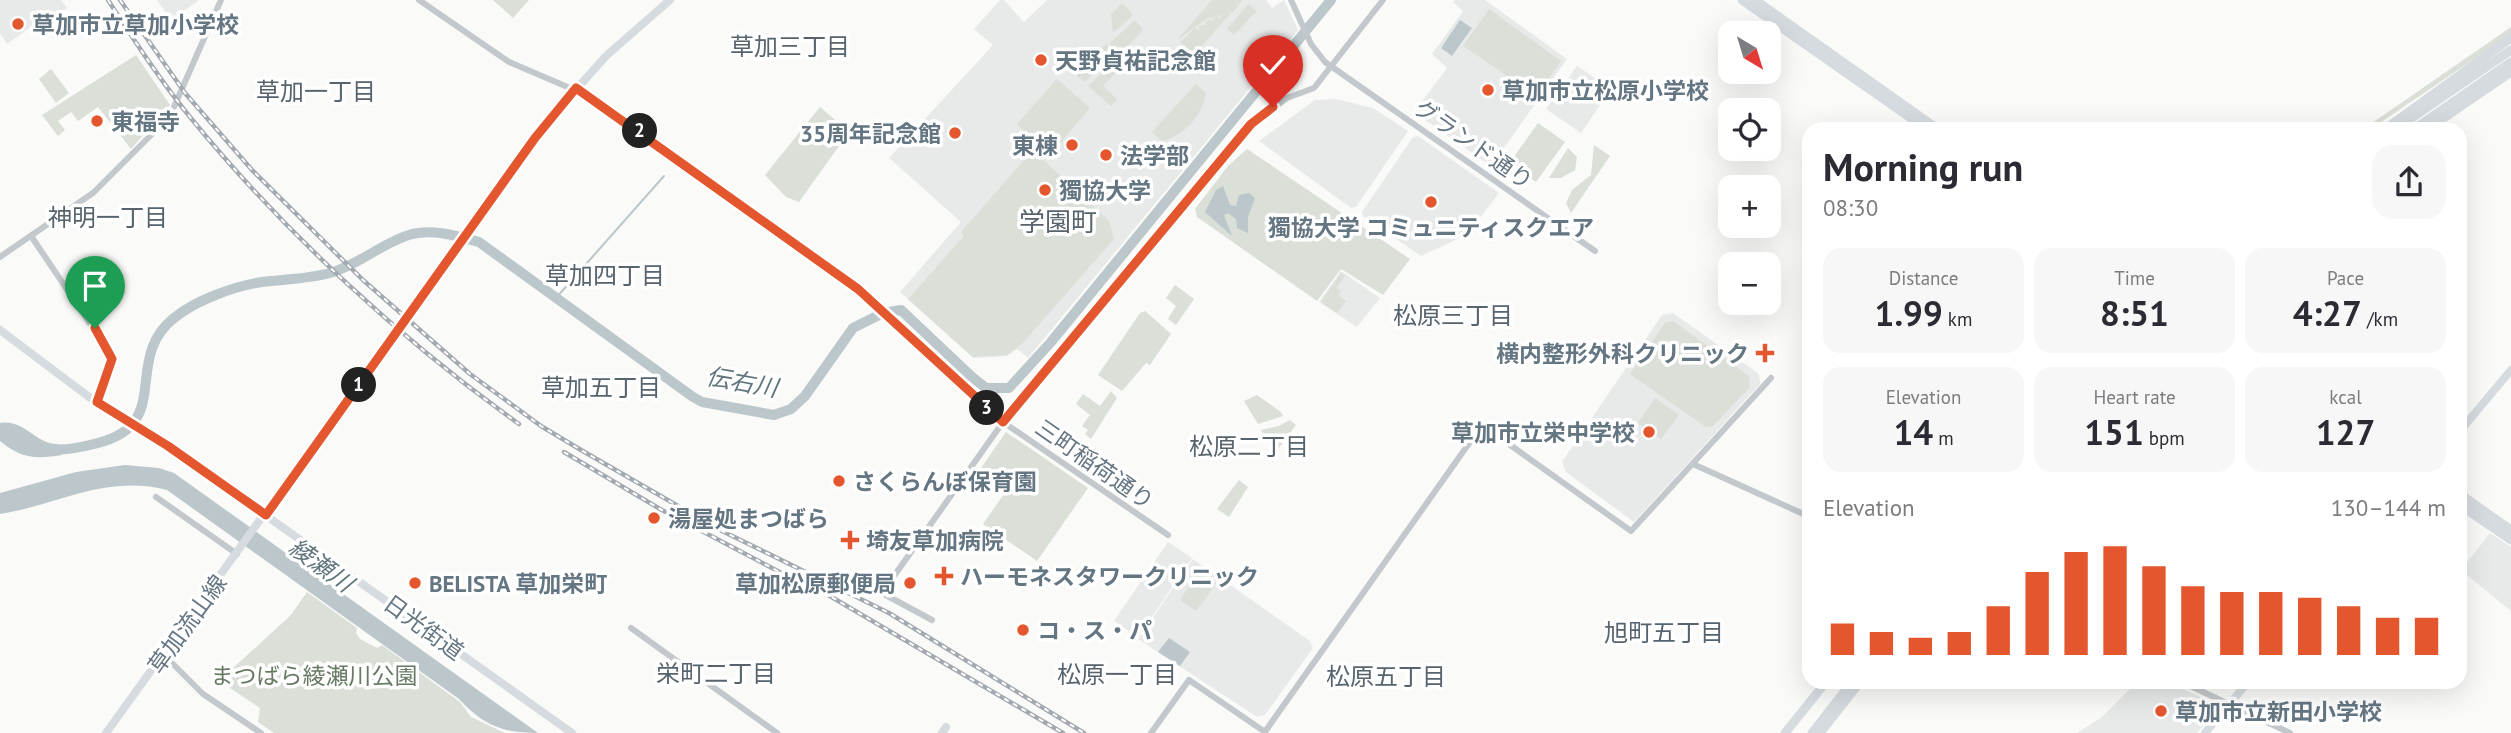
<!DOCTYPE html>
<html lang="en">
<head>
<meta charset="utf-8">
<style>
  :root { --surface:#fff; --page:#f7f7f7; --text:#2b2b33; --muted:#7c7c81; --accent:#e4572e }
  body { margin:0; font-family:"PT Sans","Noto Sans JP",sans-serif; background:var(--page); color:var(--text); height:100vh; display:flex; flex-direction:column; font-size:26px; white-space:nowrap }
  * { box-sizing:border-box; margin:0 }
  p { font-size:23px; color:var(--muted) }
  .icon { flex:none; width:38px; height:38px; fill:none; stroke:currentColor; stroke-width:2; stroke-linecap:round; stroke-linejoin:round }
  .map { position:relative; flex:1; overflow:hidden }
  .details { position:absolute; left:1802px; top:122px; width:665px; height:567px; display:flex; flex-direction:column; background:var(--surface); border-radius:21px; box-shadow:0 7px 28px #0002 }
  .details>* { flex:none }
  .needle { width:46px; rotate:142deg }
  .buttons { position:absolute; left:1718px; top:21px; display:grid; gap:14px }
  .buttons a { display:grid; place-items:center; width:63px; height:63px; border-radius:14px; background:var(--surface); box-shadow:0 7px 28px #0002; font-size:35px }
  .pin { position:absolute; display:grid; place-items:center; width:60px; height:60px; color:#fff; margin:-72px -30px; border-radius:50% 50% 50% 0; rotate:-45deg; box-shadow:0 0 7px #0007 }
  .pin .icon { rotate:45deg }
  .km { position:absolute; width:35px; height:35px; margin:-18px; border-radius:50%; background:#222; color:#fff; font-size:19px; line-height:35px; text-align:center }
  .round { display:grid; place-items:center; flex:none; width:74px; height:74px; border-radius:21px; background:var(--page) }
  .summary { display:flex; align-items:center; justify-content:space-between; height:119px; padding:0 21px }
  h1 { font-size:38px; font-weight:700; line-height:52px }
  .metrics { display:grid; grid-template-columns:repeat(3,1fr); gap:10px; height:119px; padding:7px 21px }
  .metrics div { display:grid; align-content:center; border-radius:18px; background:var(--page); text-align:center }
  .metrics b { font-size:35px; font-weight:700 }
  .metrics small { font-size:19px; font-weight:400 }
  .metrics p { font-size:19px }
  .chart { height:196px; padding:14px 21px }
  .chart p { display:flex; justify-content:space-between }
  .chart svg { width:100%; height:126px; margin-top:7px; stroke:var(--accent); stroke-width:6 }
  .map>svg:first-child { display:block }
</style>
</head>
<body>
<div class="map">
<svg width="2511" height="733" viewBox="0 0 2511 733">
  <rect width="100%" height="100%" fill="#fafaf8"/>
  <!-- built -->
  <g fill="#e8e9e9">
    <polygon points="0,0 61,0 67,8 42,26 39,21 7,44 0,33"/>
    <polygon points="157,0 199,0 171,20"/>
    <polygon points="1000,0 1004,0 1024,22 1047,0 1266,0 1272,8 1284,0 1298,30 1028,358 1017,349 1007,356 973,358 900,292 961,222 889,158 993,45 974,29"/>
    <polygon points="1455,0 1485,0 1567,59 1491,166 1414,112 1447,68 1432,54 1463,11 1453,2"/>
    <polygon points="1577,66 1611,89 1581,133 1546,109"/>
    <polygon points="1335,99 1373,108 1408,131 1356,207 1351,208 1259,141 1315,100"/>
    <polygon points="1418,136 1499,193 1474,226 1462,237 1421,256 1363,216 1362,212 1413,137"/>
    <polygon points="1341,271 1380,298 1357,327 1319,302"/>
    <polygon points="1673,313 1759,374 1760,384 1634,522 1566,472 1562,462 1662,315"/>
    <polygon points="2490,533 2511,547 2511,611 2461,570"/>
    <polygon points="1168,542 1192,558 1138,637 1114,621"/>
    <polygon points="1193,559 1310,641 1313,648 1265,715 1257,717 1138,639"/>
    <polygon points="2136,683 2170,683 2220,706 2197,733 2077,733 2102,717"/>
  </g>
  <!-- green -->
  <g fill="#dadfd7">
    <polygon points="493,0 529,0 513,18"/>
    <polygon points="1212,0 1242,0 1233,12 1208,18 1177,40"/>
    <polygon points="1122,3 1133,15 1113,33 1111,14"/>
    <polygon points="1248,4 1257,11 1234,35 1227,29"/>
    <polygon points="1489,9 1561,61 1537,96 1463,46"/>
    <polygon points="1231,13 1198,50 1190,51 1180,42 1195,28 1200,30 1198,26 1206,25 1205,22 1210,19 1212,22 1213,18 1218,16 1220,19 1221,15"/>
    <polygon points="1135,20 1143,30 1118,57 1110,43"/>
    <polygon points="2511,27 2511,34 2371,129 2362,130"/>
    <polygon points="1107,44 1115,64 1101,67 1091,57"/>
    <polygon points="1076,54 1097,70 1085,82 1066,67"/>
    <polygon points="136,55 170,105 131,149 98,107 78,121 71,112 58,121 65,130 58,136 42,115"/>
    <polygon points="1120,68 1103,86 1117,99 1111,106 1088,86 1103,72"/>
    <polygon points="51,69 69,93 56,103 39,79"/>
    <polygon points="1057,79 1090,108 1050,155 1017,124"/>
    <path d="M1196 84 1206 93C1203 115 1183 137 1161 141L1152 132Z"/>
    <polygon points="820,107 849,132 799,202 786,197 765,175"/>
    <polygon points="1538,123 1565,142 1536,182 1509,164"/>
    <polygon points="1594,145 1610,156 1571,213 1566,203 1572,190 1591,175"/>
    <polygon points="1568,148 1577,157 1575,170 1561,178 1549,178"/>
    <polygon points="1247,149 1410,259 1383,295 1341,269 1317,301 1197,217 1195,209 1228,166"/>
    <polygon points="1033,150 1109,221 1114,239 1022,344 1007,355 973,357 908,299 964,236 961,232"/>
    <polygon points="1341,273 1345,276 1336,288 1341,291 1338,295 1346,301 1337,313 1321,302"/>
    <polygon points="1175,285 1194,299 1176,325 1168,319 1176,306 1166,298"/>
    <polygon points="1145,311 1171,334 1150,365 1146,363 1122,391 1098,375 1140,313"/>
    <polygon points="1673,321 1749,376 1750,387 1712,427 1706,427 1630,374 1665,323"/>
    <polygon points="1111,391 1117,398 1091,439 1085,434 1088,430 1082,426 1090,415 1076,404 1083,394 1100,406"/>
    <polygon points="1257,395 1281,412 1283,416 1258,424 1244,401"/>
    <polygon points="1655,398 1679,415 1661,439 1638,423"/>
    <polygon points="1290,420 1296,425 1275,453 1261,430 1279,426"/>
    <polygon points="1006,432 1088,488 1037,561 983,524 1009,487 981,468"/>
    <polygon points="1239,480 1248,487 1229,517 1217,509"/>
    <polygon points="1199,572 1216,584 1196,611 1180,600"/>
    <polygon points="307,592 357,628 356,633 360,639 377,648 382,645 460,702 471,717 505,733 274,733 258,722 260,708 219,681 291,615"/>
  </g>
  <!-- water -->
  <g fill="#bbc7cb">
    <polygon points="1460,20 1472,28 1452,56 1441,48"/>
    <polygon points="1223,186 1230,205 1236,206 1239,195 1249,193 1255,198 1248,217 1248,233 1237,228 1236,219 1228,213 1224,215 1232,236 1205,212 1216,190"/>
    <path d="M0 423C25 419 36 445 58 444L62 455C35 459 22 459 0 441Z"/>
    <path d="M125 465 159 468 174 473 538 733C502 733 483 725 459 699L167 490C106 474 58 505 0 514V493L76 472Z"/>
    <polygon points="1169,638 1190,652 1180,666 1158,652"/>
  </g>
  <g fill="none" stroke-linecap="round" stroke-linejoin="round">
    <!-- stream -->
    <polyline stroke="#bbc7cb" stroke-width="2" points="556,298 664,176"/>
    <!-- river -->
    <path stroke="#bbc7cb" stroke-width="10" d="M46 448C61 452 83 447 98 443 174 424 122 359 174 318 196 300 235 286 262 282 285 279 308 279 330 273 359 265 383 242 412 234 435 229 457 236 479 242L693 397 702 402 774 415 791 409 805 396 853 328 883 313 901 310 972 377 986 388H1009L1051 342 1331 0"/>
    <!-- minor -->
    <g stroke="#c3c8cc" stroke-width="6">
      <polyline points="419,0 509,62 591,97 720,188 858,289 1003,422 1168,535"/>
      <polyline points="1291,0 1311,44 1325,62 1595,251"/>
      <polyline points="31,236 110,353 111,365 97,402"/>
      <polyline points="0,257 93,193 170,116 221,0"/>
      <polyline points="1693,464 1810,517"/>
      <polyline points="156,497 237,554"/>
      <polyline points="932,620 882,593 1003,422 1251,124 1287,98 1314,88 1383,0"/>
      <polyline points="631,628 777,733"/>
      <polyline points="164,655 203,694 261,733"/>
      <polyline points="2182,682 2290,733"/>
      <polyline points="1151,733 1189,680 1265,732"/>
      <polyline points="1264,733 1482,425 1631,531 1771,378"/>
    </g>
    <!-- major -->
    <g stroke="#d6dbdf" stroke-width="8">
      <polyline points="0,330 89,397 185,458 572,733"/>
      <polyline points="2460,431 2511,370"/>
      <polyline points="106,733 548,121 606,56 670,0"/>
      <polyline points="942,733 946,727"/>
      <polyline points="2205,733 2248,682"/>
    </g>
    <!-- highway -->
    <g stroke="#d6dbdf" stroke-width="9">
      <polyline points="1742,0 1928,130"/>
      <polyline points="1755,0 1939,130"/>
      <polyline points="2384,130 2511,38"/>
      <polyline points="2394,130 2511,50"/>
      <polyline points="2413,130 2511,62"/>
      <polyline points="2426,130 2511,72"/>
      <polyline points="2460,494 2511,530"/>
      <polyline points="2460,505 2511,540"/>
      <polyline points="1785,733 1826,682"/>
      <polyline points="1812,733 1852,682"/>
      <polyline points="1820,733 1860,682"/>
    </g>
    <defs>
      <g id="rail">
        <path d="M108 0C134 40 160 80 190 117 283 231 400 339 519 424"/>
        <polyline points="120,0 185,93 252,170 363,280 470,374 541,426 581,450 718,529 889,613 1084,733"/>
        <polyline points="564,452 660,509 812,589"/>
        <polyline points="806,582 1063,733"/>
      </g>
    </defs>
    <!-- rail casing -->
    <use href="#rail" stroke="#a2aab0" stroke-width="4.5"/>
    <!-- rail -->
    <use href="#rail" stroke="#fff" stroke-width="2" stroke-dasharray="5" stroke-linecap="butt"/>
  </g>
  <g fill="none" stroke-linecap="round" stroke-linejoin="round">
    <defs>
      <polyline id="route" points="95,328 112,359 97,402 168,446 266,515 535,138 576,88 858,289 1003,422 1251,124 1273,107"/>
    </defs>
    <!-- route casing -->
    <use href="#route" stroke="#fff" stroke-width="14"/>
    <!-- route -->
    <use href="#route" stroke="#e4572e" stroke-width="9"/>
  </g>
  <!-- markers -->
  <g fill="#e4572e" stroke="#fff" stroke-width="2.5">
    <circle cx="18" cy="24" r="7"/>
    <circle cx="1041" cy="60" r="7"/>
    <circle cx="1488" cy="90" r="7"/>
    <circle cx="97" cy="121" r="7"/>
    <circle cx="955" cy="133" r="7"/>
    <circle cx="1072" cy="145" r="7"/>
    <circle cx="1106" cy="155" r="7"/>
    <circle cx="1045" cy="190" r="7"/>
    <circle cx="1431" cy="202" r="7"/>
    <path d="M1761.5 342.5h7v7h7v7h-7v7h-7v-7h-7v-7h7z"/>
    <circle cx="1649" cy="432" r="7"/>
    <circle cx="839" cy="481" r="7"/>
    <circle cx="654" cy="518" r="7"/>
    <path d="M846.5 529.5h7v7h7v7h-7v7h-7v-7h-7v-7h7z"/>
    <path d="M940.5 565.5h7v7h7v7h-7v7h-7v-7h-7v-7h7z"/>
    <circle cx="415" cy="583" r="7"/>
    <circle cx="910" cy="583" r="7"/>
    <circle cx="1023" cy="630" r="7"/>
    <circle cx="2161" cy="711" r="7"/>
  </g>
  <g text-anchor="middle" dominant-baseline="central" stroke-width="7" stroke-linejoin="round" paint-order="stroke">
    <!-- poi labels -->
    <g font-size="23" font-weight="bold" fill="#657683" stroke="#fff" text-anchor="start">
      <text x="32" y="24">草加市立草加小学校</text>
      <text x="1055" y="60">天野貞祐記念館</text>
      <text x="1502" y="90">草加市立松原小学校</text>
      <text x="111" y="121">東福寺</text>
      <text x="941" y="133" text-anchor="end">35周年記念館</text>
      <text x="1058" y="145" text-anchor="end">東棟</text>
      <text x="1120" y="155">法学部</text>
      <text x="1059" y="190">獨協大学</text>
      <text x="1431" y="227" text-anchor="middle">獨協大学 コミュニティスクエア</text>
      <text x="1749" y="353" text-anchor="end">横内整形外科クリニック</text>
      <text x="1635" y="432" text-anchor="end">草加市立栄中学校</text>
      <text x="853" y="481">さくらんぼ保育園</text>
      <text x="668" y="518">湯屋処まつばら</text>
      <text x="866" y="540">埼友草加病院</text>
      <text x="960" y="576">ハーモネスタワークリニック</text>
      <text x="429" y="583">BELISTA 草加栄町</text>
      <text x="896" y="583" text-anchor="end">草加松原郵便局</text>
      <text x="1037" y="630">コ・ス・パ</text>
      <text x="2175" y="711">草加市立新田小学校</text>
    </g>
    <!-- street labels -->
    <g font-size="23" fill="#657683" stroke="#fff">
      <text transform="translate(1474 144) rotate(35)">グランド通り</text>
      <text transform="translate(1095 464) rotate(35)">三町稲荷通り</text>
      <text transform="translate(187 624) rotate(-54)">草加流山線</text>
      <text transform="translate(424 627) rotate(36)">日光街道</text>
    </g>
    <!-- park labels -->
    <g font-size="23" fill="#687a64" stroke="#fff">
      <text x="314" y="675">まつばら綾瀬川公園</text>
    </g>
    <!-- neighbourhood labels -->
    <g font-size="24" fill="#57646e" stroke="#fff">
      <text x="790" y="46">草加三丁目</text>
      <text x="316" y="91">草加一丁目</text>
      <text x="108" y="217">神明一丁目</text>
      <text x="605" y="275">草加四丁目</text>
      <text x="1453" y="315">松原三丁目</text>
      <text x="601" y="387">草加五丁目</text>
      <text x="1249" y="446">松原二丁目</text>
      <text x="1664" y="632">旭町五丁目</text>
      <text x="716" y="673">栄町二丁目</text>
      <text x="1117" y="674">松原一丁目</text>
      <text x="1386" y="676">松原五丁目</text>
    </g>
    <!-- water labels -->
    <g font-size="24" font-style="italic" fill="#60757c" stroke="#fff">
      <text transform="translate(742 382) rotate(10)">伝右川</text>
      <text transform="translate(321 565) rotate(36)">綾瀬川</text>
    </g>
    <!-- quarter labels -->
    <g font-size="26" fill="#57646e" stroke="#fff">
      <text x="1058" y="221">学園町</text>
    </g>
  </g>
</svg>
<div class="buttons">
<a><svg class="needle" viewBox="-14 -14 28 28"><path d="M0-13l5 13h-10z" fill="#e53935"/><path d="M0 13l5-13h-10z" fill="#7c7c81"/></svg></a>
<a><svg class="icon" aria-label="locate" viewBox="0 0 24 24"><circle cx="12" cy="12" r="6"/><path d="M12 2v4M12 18v4M2 12h4M18 12h4"/></svg></a>
<a>+</a>
<a>−</a>
</div>
<div class="pin" style="left:95px;top:328px;background:#1e9e55"><svg class="icon" aria-label="arrive" viewBox="0 0 24 24"><path d="M6 21V4h12l-3 4 3 4H6"/></svg></div>
<div class="pin" style="left:1273px;top:107px;background:#d93025"><svg class="icon" aria-label="check" viewBox="0 0 24 24"><path d="M5 12l5 5 9-10"/></svg></div>
<b class="km" style="left:359px;top:385px">1</b>
<b class="km" style="left:640px;top:131px">2</b>
<b class="km" style="left:987px;top:408px">3</b>
<section class="details">
<div class="summary"><div><h1>Morning run</h1><p>08:30</p></div><a class="round"><svg class="icon" aria-label="share" viewBox="0 0 24 24"><path d="M12 15V3M7 8l5-5 5 5M5 13v7h14v-7"/></svg></a></div>
<div class="metrics">
<div><p>Distance</p><b>1.99<small> km</small></b></div>
<div><p>Time</p><b>8:51</b></div>
<div><p>Pace</p><b>4:27<small> /km</small></b></div>
</div>
<div class="metrics">
<div><p>Elevation</p><b>14<small> m</small></b></div>
<div><p>Heart rate</p><b>151<small> bpm</small></b></div>
<div><p>kcal</p><b>127</b></div>
</div>
<div class="chart"><p><span>Elevation</span>130–144 m</p>
<svg viewBox="0 0 160 44" preserveAspectRatio="none"><path d="M5 44V33M15 44V36M25 44V38M35 44V36M45 44V27M55 44V15M65 44V8M75 44V6M85 44V13M95 44V20M105 44V22M115 44V22M125 44V24M135 44V27M145 44V31M155 44V31"/></svg>
</div>
</section>
</div>
</body>
</html>
